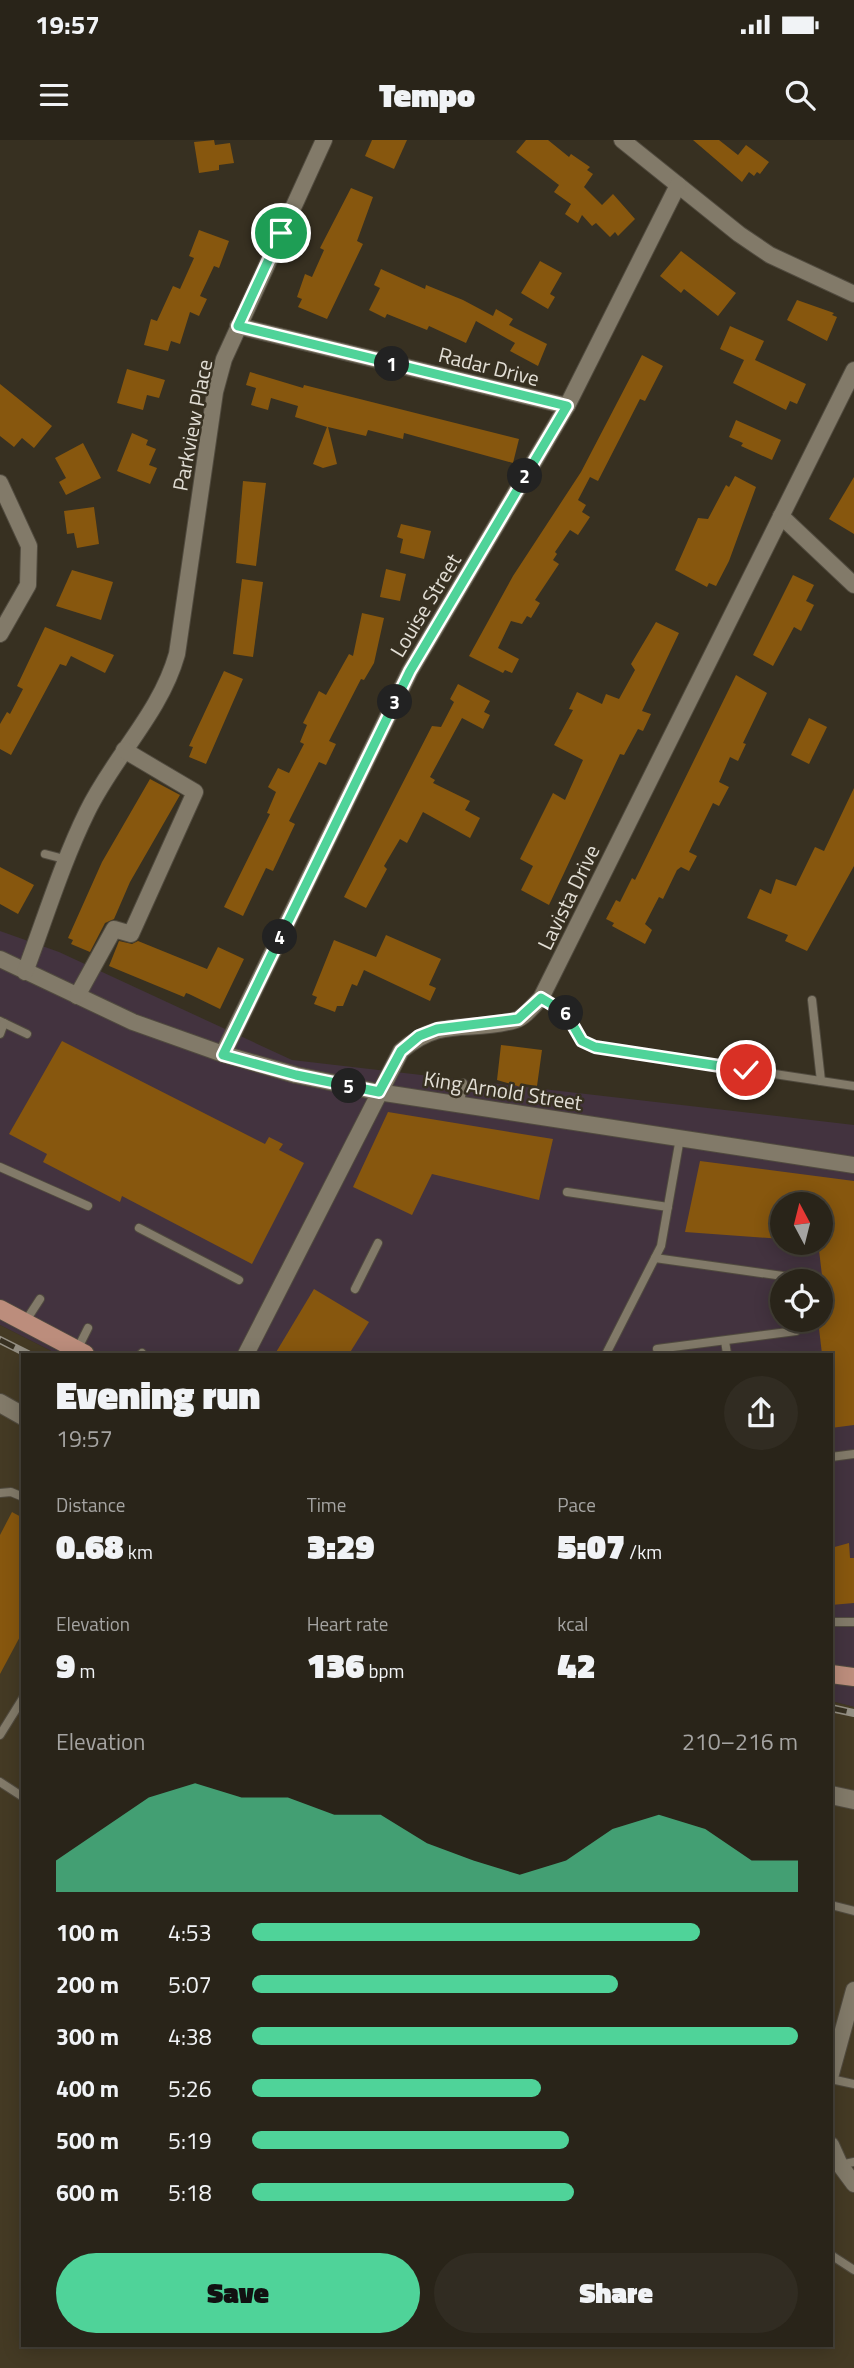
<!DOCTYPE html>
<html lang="en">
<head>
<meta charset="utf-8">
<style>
  :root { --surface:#292419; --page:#312c22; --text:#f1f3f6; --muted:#a5a4a2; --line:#454138; --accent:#4fd399 }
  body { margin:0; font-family:"Titillium Web",sans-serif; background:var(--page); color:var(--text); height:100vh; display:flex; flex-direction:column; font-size:26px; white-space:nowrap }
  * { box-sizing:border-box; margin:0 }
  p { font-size:23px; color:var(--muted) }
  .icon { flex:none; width:38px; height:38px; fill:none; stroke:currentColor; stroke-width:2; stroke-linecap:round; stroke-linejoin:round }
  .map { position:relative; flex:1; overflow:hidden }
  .details { position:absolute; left:21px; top:1213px; width:812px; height:994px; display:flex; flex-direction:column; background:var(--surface); border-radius:0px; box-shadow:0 4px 18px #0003,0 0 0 2px var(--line) }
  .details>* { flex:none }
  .needle { width:46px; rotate:353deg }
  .fabs { position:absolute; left:770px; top:1052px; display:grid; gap:14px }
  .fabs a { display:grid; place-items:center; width:63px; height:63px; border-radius:50%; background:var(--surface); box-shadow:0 4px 18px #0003,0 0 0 2px var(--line); font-size:35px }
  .pin { position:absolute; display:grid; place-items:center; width:60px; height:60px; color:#fff; margin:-30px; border:4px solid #fff; border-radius:50%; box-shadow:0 2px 7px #0007 }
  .km { position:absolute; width:35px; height:35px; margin:-18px; border-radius:50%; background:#222; color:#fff; font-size:19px; line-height:35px; text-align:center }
  .round { display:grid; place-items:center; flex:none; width:74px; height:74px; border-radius:37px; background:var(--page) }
  .head { display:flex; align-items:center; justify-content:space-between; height:119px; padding:0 35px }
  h1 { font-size:38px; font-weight:800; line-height:52px }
  .figures { display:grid; grid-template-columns:repeat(3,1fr); gap:10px; height:119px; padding:7px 35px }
  .figures div { display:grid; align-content:center }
  .figures b { font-size:35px; font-weight:800 }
  .figures small { font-size:19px; font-weight:400 }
  .figures p { font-size:19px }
  .chart { height:196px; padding:14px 35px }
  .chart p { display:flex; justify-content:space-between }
  .chart svg { width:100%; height:126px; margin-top:7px; fill:var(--accent); opacity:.7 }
  .button { display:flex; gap:14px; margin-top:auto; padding:14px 35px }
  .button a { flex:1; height:80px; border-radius:42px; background:var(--accent); color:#111; font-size:28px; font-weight:800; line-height:80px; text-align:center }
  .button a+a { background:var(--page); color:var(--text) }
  ul { padding:0 35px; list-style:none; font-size:23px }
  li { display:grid; grid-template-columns:112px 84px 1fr; align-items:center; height:52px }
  li i { height:18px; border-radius:9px; background:var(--accent) }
  .status { display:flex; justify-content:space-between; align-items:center; height:49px; padding:0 35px; background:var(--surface); direction:ltr }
  .status svg { height:19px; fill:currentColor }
  header { display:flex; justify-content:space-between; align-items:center; height:91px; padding:0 35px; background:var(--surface); font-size:32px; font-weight:800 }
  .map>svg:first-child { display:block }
</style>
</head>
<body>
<div class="status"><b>19:57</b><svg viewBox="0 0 49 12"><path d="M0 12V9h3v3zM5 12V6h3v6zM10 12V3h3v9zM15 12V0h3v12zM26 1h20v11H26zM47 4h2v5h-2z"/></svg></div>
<header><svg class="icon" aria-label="menu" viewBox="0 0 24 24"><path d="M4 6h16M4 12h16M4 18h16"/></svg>Tempo<svg class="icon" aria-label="search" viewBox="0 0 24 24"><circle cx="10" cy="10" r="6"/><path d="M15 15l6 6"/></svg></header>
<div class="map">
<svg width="854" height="2228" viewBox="0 0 854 2228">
  <rect width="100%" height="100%" fill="#373021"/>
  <!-- commercial -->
  <path fill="#43333f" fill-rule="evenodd" d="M0 791 59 812 292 920 854 985V1567L831 1561V1214H57L0 1185ZM782 1064H821V1102H782ZM782 1141H821V1180H782Z"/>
  <!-- built -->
  <polygon fill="#443a24" points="0,1185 57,1214 23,1214 23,2205 831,2205 831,1561 854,1567 854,2228 0,2228"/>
  <!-- building -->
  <g fill="#87570e">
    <polygon points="214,0 215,5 230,3 234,23 219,25 219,30 199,33 194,2"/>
    <polygon points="372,0 407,0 394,29 365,16"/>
    <polygon points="526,0 548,0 569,17 571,14 590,27 587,30 593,34 584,47 602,65 613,54 635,79 618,96 615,92 610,97 596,83 592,86 582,75 578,83 565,74 571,64 554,52 559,45 516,12"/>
    <polygon points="693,0 719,0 738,15 746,5 769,22 760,34 757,32 754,36 749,32 742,42"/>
    <polygon points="351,48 373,57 357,101 363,104 327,179 298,167 302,159 297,157 305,134 312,137 324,110 320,108"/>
    <polygon points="199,90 229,101 219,128 214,126 200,156 207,159 199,176 190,172 180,204 171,201 168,211 144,205 151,179 157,181 173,146 180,149 194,118 189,116"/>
    <polygon points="681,111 736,153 718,176 684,149 681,153 660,136"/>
    <polygon points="540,121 562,133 550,154 555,157 548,169 521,153"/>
    <polygon points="381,129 425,149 426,145 463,160 493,176 496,169 513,179 509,185 547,204 538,226 510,211 515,203 476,181 466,203 429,186 427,190 387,174 385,178 369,170 380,148 374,145"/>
    <polygon points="797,160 834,173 832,175 837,177 827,201 787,180"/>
    <polygon points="730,186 764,201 755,220 806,244 797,264 790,261 786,270 733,243 744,220 720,209"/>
    <polygon points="642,215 663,226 645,261 640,259 598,341 590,337 578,360 586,365 582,372 590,377 578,395 570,390 555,412 557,414 553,420 559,424 535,460 540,463 531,478 527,476 522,484 511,481 498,508 519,519 512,533 505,530 503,533 469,516 513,436 581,332"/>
    <polygon points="127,229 165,240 159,258 147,255 143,270 117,263"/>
    <polygon points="250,232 303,248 304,245 519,299 513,323 404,293 403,299 368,290 366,296 328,287 337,324 323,328 313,324 327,287 295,277 298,266 271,258 268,270 251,265 256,248 246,245"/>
    <polygon points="0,244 52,286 34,308 22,298 14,307 0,296"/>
    <polygon points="736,280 781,300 772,320 741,306 743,303 729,297"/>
    <polygon points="132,293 148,300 146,305 156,309 149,325 157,328 150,344 117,331"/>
    <polygon points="83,303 101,338 66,355 59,342 66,338 55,318"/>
    <polygon points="735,336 756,347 729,421 716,446 709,443 707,447 675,430 698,378 708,379 726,345 729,347"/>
    <polygon points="854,337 854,394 829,379"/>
    <polygon points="243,341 266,343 256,426 236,423"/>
    <polygon points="94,367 99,404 77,408 74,393 67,394 64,371"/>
    <polygon points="401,384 431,391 424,419 400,413 403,399 397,397"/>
    <polygon points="386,429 406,434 400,461 380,457"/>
    <polygon points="72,430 113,442 101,480 56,466"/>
    <polygon points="793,435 814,445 806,461 814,465 801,491 794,487 773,526 753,515"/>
    <polygon points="242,439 263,442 253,517 233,514"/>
    <polygon points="362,473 384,478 374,523 364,540 361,539 329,601 336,604 326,625 319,622 289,681 295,684 273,731 266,728 243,776 224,767 270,674 267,673 276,652 268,647 278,628 289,633 304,604 300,602 307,585 303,583 319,551 326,555 349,514 353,516"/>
    <polygon points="656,482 679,493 642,571 651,574 643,591 638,589 624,615 620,614 549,765 521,750 533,726 520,719 553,653 565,660 583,620 554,605 573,570 569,569 577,552 602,564 606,554 619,559 635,530 631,524"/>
    <polygon points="45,487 114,515 105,533 71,516 66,526 60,524 11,615 0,609 0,584 7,572 10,574 23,549 17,546"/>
    <polygon points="224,531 243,539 206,624 189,617 193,607 189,606"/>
    <polygon points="736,535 767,553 743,603 746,604 738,621 730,617 719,642 729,647 719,666 713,663 689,712 697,716 689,731 681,727 677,730 663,759 659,757 645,784 652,790 645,804 612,786 614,783 606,779 616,760 620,762 632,738 635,740"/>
    <polygon points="458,544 490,561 484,572 490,575 483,589 462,578 430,637 435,640 433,643 470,661 465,670 480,678 470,698 423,672 407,703 400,699 384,726 387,729 366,768 344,757 432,586 441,587 454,562 450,559"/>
    <polygon points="809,578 827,587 809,624 791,615"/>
    <polygon points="150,639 180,655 130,742 114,779 105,783 90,812 71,804 73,800 68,798 102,722"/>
    <polygon points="854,648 854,726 807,811 785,801 788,795 747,778 760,749 771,754 776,739 796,746 815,707 824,711"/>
    <polygon points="0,727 34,745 18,774 0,764"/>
    <polygon points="386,795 441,819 429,845 436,848 430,861 364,830 357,846 352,844 343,866 337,866 335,872 314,864 317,857 312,855 334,800 376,817"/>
    <polygon points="119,801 132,804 138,801 207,829 218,807 244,819 220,869 189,854 186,853 184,857 109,826"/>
    <polygon points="62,901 265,1004 269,997 283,1004 279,1010 304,1023 252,1124 122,1056 120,1062 43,1022 47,1014 9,994"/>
    <polygon points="501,905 542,910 537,946 524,944 524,948 497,940"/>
    <polygon points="388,972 553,999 539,1060 432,1034 412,1075 353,1047"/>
    <polygon points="700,1021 854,1041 854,1285 831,1288 831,1214 822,1214 818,1180 821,1180 821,1152 824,1152 818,1102 821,1102 821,1064 782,1064 782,1099 685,1092"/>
    <polygon points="314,1149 369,1182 349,1214 275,1214"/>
    <polygon points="12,1372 23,1378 23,1491 0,1534 0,1395"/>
    <polygon points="849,1403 850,1418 854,1418 854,1463 831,1465 831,1408"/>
  </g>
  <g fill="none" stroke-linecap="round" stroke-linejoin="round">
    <defs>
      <g id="service">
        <polyline points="45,714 68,720"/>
        <polyline points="541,858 566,873 582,901 595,907 854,946"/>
        <polyline points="812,860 821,941"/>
        <polyline points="0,881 27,894"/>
        <polyline points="0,894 4,883"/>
        <polyline points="460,964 463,943"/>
        <polyline points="0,1027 88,1066"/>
        <polyline points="567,1052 668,1067"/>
        <polyline points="139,1088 239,1140"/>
        <polyline points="655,1118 790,1137 790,1141"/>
        <polyline points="355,1149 378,1103"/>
        <polyline points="25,1182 40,1159"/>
        <polyline points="725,1201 727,1214"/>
        <polyline points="657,1209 796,1191 795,1180"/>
        <polyline points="77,1210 88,1188"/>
        <polyline points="141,1214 142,1213"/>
        <polyline points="606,1214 661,1106 680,998"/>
        <polyline points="831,1317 854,1314"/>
        <polyline points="0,1353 11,1352 23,1357"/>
        <polyline points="831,1482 854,1482"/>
        <polyline points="0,1595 23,1558"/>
        <polyline points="0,1642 23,1657"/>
        <polyline points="831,1765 854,1771"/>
        <polyline points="831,1939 854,1944"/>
        <polyline points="840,2025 854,2022"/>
        <polyline points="831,2115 854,2130"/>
      </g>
      <g id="minor">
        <polyline points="622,0 739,94 770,115 854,154"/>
        <polyline points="238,186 567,266"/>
        <polyline points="0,343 29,406 28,445 0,494"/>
        <polyline points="781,376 854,445"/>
        <polyline points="0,819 133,882 223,914 296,935 378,952 854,1025"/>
        <path d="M25 832C45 779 62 723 87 672 114 616 160 574 177 514L215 252 224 219 324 0"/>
        <polyline points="77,856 114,789 131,794 195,652 124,610"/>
        <polyline points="223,914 410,531 567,266 678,45"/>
        <path d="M246 1214 401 911C443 875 470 894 516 880 525 877 534 865 541 858L854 230"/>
        <polyline points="831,1934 854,1850"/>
        <polyline points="831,2005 840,2025 854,2044"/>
      </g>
      <g id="tertiary">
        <polyline points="0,1263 23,1276"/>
        <polyline points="831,1655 854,1660"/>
      </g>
      <g id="primary">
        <polyline points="0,1169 85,1214"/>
        <polyline points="831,1534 854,1537"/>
      </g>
    </defs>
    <!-- service casing -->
    <use href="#service" stroke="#514b3f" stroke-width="10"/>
    <!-- minor casing -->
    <use href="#minor" stroke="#514b3f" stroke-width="18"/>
    <!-- tertiary casing -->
    <use href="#tertiary" stroke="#514b3f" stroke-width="20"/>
    <!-- primary casing -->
    <use href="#primary" stroke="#514b3f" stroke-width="20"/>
    <!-- service -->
    <use href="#service" stroke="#827a69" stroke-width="8"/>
    <!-- minor -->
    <use href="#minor" stroke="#827a69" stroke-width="16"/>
    <!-- tertiary -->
    <use href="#tertiary" stroke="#827a69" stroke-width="18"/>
    <!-- primary -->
    <use href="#primary" stroke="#bc8d7c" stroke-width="18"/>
    <defs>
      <g id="rail">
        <polyline points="0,1200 28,1214"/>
        <polyline points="831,1568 854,1573"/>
      </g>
    </defs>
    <!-- rail casing -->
    <use href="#rail" stroke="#948f83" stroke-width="8"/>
    <!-- rail -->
    <use href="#rail" stroke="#373021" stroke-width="5" stroke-dasharray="16" stroke-linecap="butt"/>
  </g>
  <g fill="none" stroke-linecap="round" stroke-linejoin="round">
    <defs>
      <polyline id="route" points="281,93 238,186 567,266 410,531 223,915 296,935 379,952 401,911 419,896 437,889 518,879 541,858 566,873 582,901 595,907 746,930"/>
    </defs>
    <!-- route casing -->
    <use href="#route" stroke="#fff" stroke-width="14"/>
    <!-- route -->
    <use href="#route" stroke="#4fd399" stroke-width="9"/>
  </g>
  <g text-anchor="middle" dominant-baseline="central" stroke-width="5" stroke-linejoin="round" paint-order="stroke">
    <!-- street labels -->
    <g font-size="21" fill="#e2ded5" stroke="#373021">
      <text transform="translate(489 226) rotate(14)">Radar Drive</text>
      <text transform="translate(192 285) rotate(-79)">Parkview Place</text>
      <text transform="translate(425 465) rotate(-59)">Louise Street</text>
      <text transform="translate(568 757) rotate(-64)">Lavista Drive</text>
      <text transform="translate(503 950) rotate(9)">King Arnold Street</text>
    </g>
  </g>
</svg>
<div class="fabs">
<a><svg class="needle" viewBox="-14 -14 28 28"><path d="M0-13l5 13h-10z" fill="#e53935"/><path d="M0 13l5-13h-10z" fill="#a5a4a2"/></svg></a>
<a><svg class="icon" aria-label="locate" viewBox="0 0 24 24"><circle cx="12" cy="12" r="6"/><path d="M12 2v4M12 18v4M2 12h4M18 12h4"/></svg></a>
</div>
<div class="pin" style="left:281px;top:93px;background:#1e9e55"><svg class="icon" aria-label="arrive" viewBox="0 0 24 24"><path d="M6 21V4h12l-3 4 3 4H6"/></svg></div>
<div class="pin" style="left:746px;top:930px;background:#d93025"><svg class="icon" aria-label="check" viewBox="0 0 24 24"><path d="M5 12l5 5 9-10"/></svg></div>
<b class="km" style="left:392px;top:224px">1</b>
<b class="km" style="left:525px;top:336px">2</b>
<b class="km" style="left:395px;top:562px">3</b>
<b class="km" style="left:280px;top:797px">4</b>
<b class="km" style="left:349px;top:946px">5</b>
<b class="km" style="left:566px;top:873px">6</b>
<section class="details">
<div class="head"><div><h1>Evening run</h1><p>19:57</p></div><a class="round"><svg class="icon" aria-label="share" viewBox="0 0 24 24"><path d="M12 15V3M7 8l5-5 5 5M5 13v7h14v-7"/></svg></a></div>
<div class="figures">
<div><p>Distance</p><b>0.68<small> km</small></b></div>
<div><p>Time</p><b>3:29</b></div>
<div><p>Pace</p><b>5:07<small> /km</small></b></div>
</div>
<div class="figures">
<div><p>Elevation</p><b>9<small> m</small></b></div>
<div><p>Heart rate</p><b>136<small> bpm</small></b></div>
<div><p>kcal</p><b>42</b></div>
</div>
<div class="chart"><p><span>Elevation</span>210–216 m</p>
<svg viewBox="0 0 160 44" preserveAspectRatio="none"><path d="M0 44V33L10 22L20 11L30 6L40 11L50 11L60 17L70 17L80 27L90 33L100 38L110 33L120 22L130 17L140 22L150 33L160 33V44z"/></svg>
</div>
<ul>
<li><b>100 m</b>4:53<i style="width:82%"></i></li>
<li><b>200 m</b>5:07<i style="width:67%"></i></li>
<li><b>300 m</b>4:38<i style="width:100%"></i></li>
<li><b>400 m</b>5:26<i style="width:53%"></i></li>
<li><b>500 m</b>5:19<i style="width:58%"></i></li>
<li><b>600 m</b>5:18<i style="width:59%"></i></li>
</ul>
<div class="button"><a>Save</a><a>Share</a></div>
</section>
</div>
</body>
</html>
